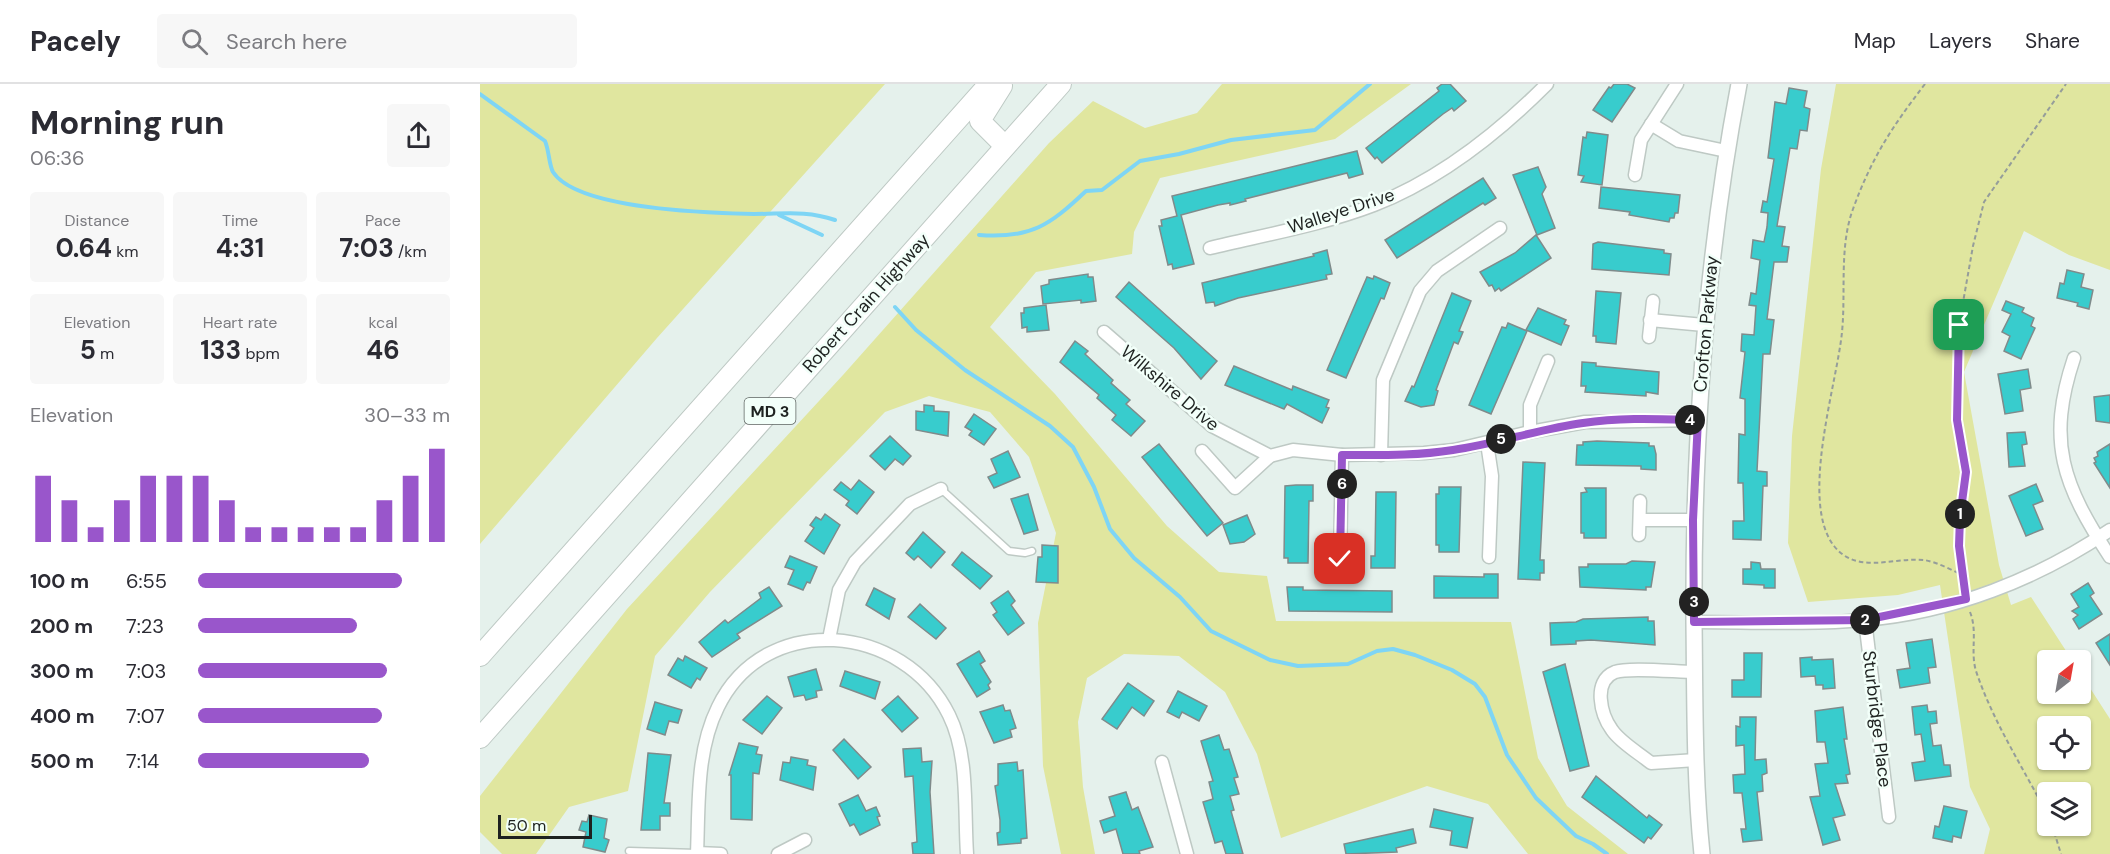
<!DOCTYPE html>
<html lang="en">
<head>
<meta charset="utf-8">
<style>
  :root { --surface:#fff; --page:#f7f7f7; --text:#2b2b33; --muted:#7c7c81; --line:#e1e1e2; --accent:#9956cb }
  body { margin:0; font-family:"DM Sans",sans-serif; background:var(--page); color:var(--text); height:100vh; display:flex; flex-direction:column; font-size:22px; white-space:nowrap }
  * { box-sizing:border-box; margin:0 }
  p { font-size:20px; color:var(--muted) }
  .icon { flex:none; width:33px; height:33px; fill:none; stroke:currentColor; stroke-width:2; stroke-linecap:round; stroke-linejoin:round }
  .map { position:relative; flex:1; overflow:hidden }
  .details { display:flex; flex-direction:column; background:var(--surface); width:480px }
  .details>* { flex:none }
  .needle { width:39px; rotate:31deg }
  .controls { position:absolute; left:1557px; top:566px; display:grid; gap:12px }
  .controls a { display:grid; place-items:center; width:54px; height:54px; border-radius:6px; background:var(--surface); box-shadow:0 2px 4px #0004; font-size:30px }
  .scale { position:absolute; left:18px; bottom:15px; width:94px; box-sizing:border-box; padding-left:6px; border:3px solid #1e2220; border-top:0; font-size:16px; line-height:21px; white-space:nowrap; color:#1e2220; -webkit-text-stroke:4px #f2fff9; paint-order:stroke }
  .pin { position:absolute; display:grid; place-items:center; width:51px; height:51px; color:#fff; margin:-26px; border-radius:12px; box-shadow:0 3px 9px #0006 }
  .km { position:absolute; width:30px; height:30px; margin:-15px; border-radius:50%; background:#222; color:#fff; font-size:16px; line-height:30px; text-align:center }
  .round { display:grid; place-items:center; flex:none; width:63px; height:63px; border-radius:6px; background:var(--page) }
  .summary { display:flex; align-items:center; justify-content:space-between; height:102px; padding:0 30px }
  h1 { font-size:33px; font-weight:700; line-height:45px }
  .figures { display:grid; grid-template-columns:repeat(3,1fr); gap:9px; height:102px; padding:6px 30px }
  .figures div { display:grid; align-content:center; border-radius:6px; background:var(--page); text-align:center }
  .figures b { font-size:26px; font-weight:700 }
  .figures small { font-size:16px; font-weight:400 }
  .figures p { font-size:16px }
  .chart { height:168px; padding:12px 30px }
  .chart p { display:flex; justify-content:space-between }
  .chart svg { width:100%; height:108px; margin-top:6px; stroke:var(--accent); stroke-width:6 }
  ul { padding:0 30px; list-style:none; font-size:20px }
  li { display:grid; grid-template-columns:96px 72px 1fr; align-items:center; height:45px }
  li i { height:15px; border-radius:8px; background:var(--accent) }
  header { display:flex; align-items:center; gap:36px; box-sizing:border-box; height:84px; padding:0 30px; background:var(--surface); border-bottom:2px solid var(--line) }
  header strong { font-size:28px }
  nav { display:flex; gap:33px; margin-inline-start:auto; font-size:21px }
  .search { width:420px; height:54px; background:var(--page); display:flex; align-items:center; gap:15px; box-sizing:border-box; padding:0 21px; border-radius:6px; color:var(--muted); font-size:22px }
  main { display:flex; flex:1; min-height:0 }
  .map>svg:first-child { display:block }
</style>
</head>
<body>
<header>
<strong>Pacely</strong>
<div class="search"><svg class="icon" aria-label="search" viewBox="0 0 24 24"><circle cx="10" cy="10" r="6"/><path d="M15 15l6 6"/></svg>Search here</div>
<nav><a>Map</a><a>Layers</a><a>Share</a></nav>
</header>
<main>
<section class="details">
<div class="summary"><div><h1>Morning run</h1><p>06:36</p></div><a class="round"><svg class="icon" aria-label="share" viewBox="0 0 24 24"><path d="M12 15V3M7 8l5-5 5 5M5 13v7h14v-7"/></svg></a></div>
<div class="figures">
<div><p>Distance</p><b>0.64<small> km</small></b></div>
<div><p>Time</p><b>4:31</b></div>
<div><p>Pace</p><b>7:03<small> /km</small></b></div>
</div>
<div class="figures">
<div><p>Elevation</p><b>5<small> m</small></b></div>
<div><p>Heart rate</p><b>133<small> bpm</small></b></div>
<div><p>kcal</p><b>46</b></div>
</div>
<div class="chart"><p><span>Elevation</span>30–33 m</p>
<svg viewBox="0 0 160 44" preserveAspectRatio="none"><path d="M5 44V17M15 44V27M25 44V38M35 44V27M45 44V17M55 44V17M65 44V17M75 44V27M85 44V38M95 44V38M105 44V38M115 44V38M125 44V38M135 44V27M145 44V17M155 44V6"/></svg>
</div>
<ul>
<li><b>100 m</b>6:55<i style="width:81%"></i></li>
<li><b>200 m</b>7:23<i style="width:63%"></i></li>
<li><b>300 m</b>7:03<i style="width:75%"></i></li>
<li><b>400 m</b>7:07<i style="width:73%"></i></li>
<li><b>500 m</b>7:14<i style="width:68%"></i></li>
</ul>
</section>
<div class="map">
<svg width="1630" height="770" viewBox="0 0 1630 770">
  <rect width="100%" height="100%" fill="#e5f1ec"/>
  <!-- green -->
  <g fill="#e0e69f" fill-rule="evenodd">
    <polygon points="0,0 405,0 177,254 0,460"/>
    <polygon points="742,0 931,0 855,55 680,94 654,148 652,170 556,188 510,243 575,310 687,442 739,488 787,492 796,537 1031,538 1058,674 1087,722 1148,770 1048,770 1008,720 947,702 801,754 777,670 745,608 699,572 644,570 607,594 598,638 603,703 615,770 581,770 563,682 558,539 576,449 549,373 510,328 449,312 405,328 230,508 175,572 148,707 89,723 56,770 22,770 0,748 0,712 147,525 363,291 569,59 613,17 665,44 717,29"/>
    <path d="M1356 0H1630V186L1589 171 1544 147 1484 288 1519 481 1531 521 1551 513 1592 576H1568V609H1600L1601 590 1630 635V770H1504L1510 745 1490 703 1460 501 1418 511 1328 518 1308 459 1312 352 1341 85ZM1568 642H1600V675H1568ZM1568 708H1600V741H1568Z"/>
  </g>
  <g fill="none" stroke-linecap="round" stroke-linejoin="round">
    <!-- stream -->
    <g stroke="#7ed5f5" stroke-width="4">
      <path d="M0 10 65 57C69 66 69 81 73 88 98 126 230 129 274 130 304 130 326 126 355 136"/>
      <polyline points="299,131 342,151"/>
      <path d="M499 151C551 155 570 141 606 107L622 106 660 77 699 70 751 56 835 46 890 0"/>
      <polyline points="415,223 436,246 485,286 570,342 593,363 614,403 630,445 654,474 700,513 731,547 790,576 818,582 868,580 897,567 913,565 935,571 972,586 995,600 1005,613 1027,671 1056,714 1096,752 1113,760 1127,770"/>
    </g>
  </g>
  <!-- building -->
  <g fill="#38cccd" stroke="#7f8b8b" stroke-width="1.5">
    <polygon points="962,0 970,0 986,17 974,27 972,24 963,30 902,79 897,73 895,75 886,64 959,7 957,4"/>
    <polygon points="1134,0 1147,0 1155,4 1132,38 1113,26 1129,3 1131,4"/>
    <polygon points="1309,4 1327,7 1324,23 1330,25 1327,47 1320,46 1317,65 1310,64 1297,142 1305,143 1302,162 1309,163 1307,178 1294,178 1287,235 1294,236 1290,270 1283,270 1277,387 1287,388 1287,402 1283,402 1281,456 1253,455 1253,437 1264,437 1263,399 1258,399 1259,350 1265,351 1265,315 1260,314 1265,268 1261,267 1262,250 1274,251 1276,222 1269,221 1271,209 1276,210 1280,176 1271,174 1273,156 1284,158 1287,143 1288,129 1281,128 1283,117 1287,118 1294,75 1288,74 1295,18 1306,20"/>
    <polygon points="1107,48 1128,51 1122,101 1101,98 1104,92 1098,91 1103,53 1106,54"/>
    <polygon points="877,67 883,90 869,94 867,89 765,115 766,117 750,121 750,119 738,121 701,131 714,180 693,185 692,180 688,181 679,142 682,142 681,136 697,132 692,112"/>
    <polygon points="1058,83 1066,103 1062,110 1075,144 1057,151 1033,91"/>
    <polygon points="1003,94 1016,114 1005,121 1003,119 917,174 905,156"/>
    <polygon points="1121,103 1200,111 1198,129 1195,129 1194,134 1190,134 1189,138 1149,131 1150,128 1119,124"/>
    <polygon points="1056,151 1071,174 1021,207 1019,204 1015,207 1012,201 1009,202 1000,188 1035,169"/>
    <polygon points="1118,158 1184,166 1184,169 1191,170 1189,191 1112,185 1113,160"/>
    <polygon points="847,166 852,190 846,191 847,195 758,214 735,222 734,218 726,219 722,199 834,172 833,170"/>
    <polygon points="1587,186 1604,190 1601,203 1613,206 1609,225 1597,222 1598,219 1577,214 1580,199 1584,200"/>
    <polygon points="608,190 608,193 613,193 616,217 601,219 601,216 563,220 561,202 569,200 569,196"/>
    <polygon points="894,192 910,199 904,215 901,214 866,294 847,286 887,193 893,195"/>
    <polygon points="649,198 737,277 721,295 694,264 636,213"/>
    <polygon points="1116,207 1141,209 1136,260 1116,258 1116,252 1113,252"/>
    <polygon points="972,209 991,217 979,247 983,248 978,260 974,258 956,306 958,307 954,321 941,323 925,317 932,302 934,303"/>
    <polygon points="1526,217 1544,224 1542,228 1554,234 1551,242 1555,244 1541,275 1524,267 1530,252 1522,248 1531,230 1522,226"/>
    <polygon points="566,221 569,246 547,248 547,243 542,244 541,229 544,229 544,224"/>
    <polygon points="1058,224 1086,236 1084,240 1089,242 1081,261 1046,246"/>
    <polygon points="1028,239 1047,247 1011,330 989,321 1022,243 1026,244"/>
    <polygon points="595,257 608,267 605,270 633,296 631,299 650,316 646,320 665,337 651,352 632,336 636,331 617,314 619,311 580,278"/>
    <polygon points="1102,278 1116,279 1116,282 1179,288 1178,310 1166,308 1166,312 1105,308 1106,302 1101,302"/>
    <polygon points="754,282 812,306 813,302 849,316 846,323 849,324 842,339 807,320 804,325 745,301"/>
    <polygon points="1548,285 1551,304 1540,306 1543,327 1525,330 1518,290"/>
    <polygon points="1630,311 1630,339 1616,337 1614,313"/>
    <polygon points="444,321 454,322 454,327 469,328 468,352 436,346 436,327 444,328"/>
    <polygon points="494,330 516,345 504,361 489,351 492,347 485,343"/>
    <polygon points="1545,348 1547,360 1542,361 1545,382 1529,383 1527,349"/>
    <polygon points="410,352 431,372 423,381 415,375 405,386 390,372"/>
    <polygon points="1117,357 1169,359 1169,362 1174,362 1176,370 1176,386 1161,385 1161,382 1096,381 1097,361 1103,361 1103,358"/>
    <polygon points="679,360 743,439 727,452 662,373"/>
    <polygon points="1630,360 1630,404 1614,379 1616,378 1614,374 1618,372 1617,368"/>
    <polygon points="528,367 540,393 514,404 508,393 517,389 511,375"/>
    <polygon points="1043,378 1065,379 1060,476 1064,476 1064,489 1060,489 1060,496 1038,495"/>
    <polygon points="379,396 394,408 377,430 366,421 369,417 354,406 361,398 371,406"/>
    <polygon points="1556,400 1563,417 1553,421 1563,445 1546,452 1529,412"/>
    <polygon points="816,401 833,401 833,417 829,417 828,479 808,479 808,474 804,474 805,402"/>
    <polygon points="959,403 981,403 979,468 959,468 959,461 956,461 956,410 959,410"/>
    <polygon points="1105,404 1126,404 1126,454 1104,454 1104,449 1101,449 1101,409 1107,408"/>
    <polygon points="896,408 916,408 915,484 891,484 891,472 895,472"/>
    <polygon points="548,410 558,446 544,450 531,415"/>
    <polygon points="345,430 360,441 344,470 325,457 334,444 330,441 336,433 341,436"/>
    <polygon points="767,431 775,450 764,458 750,460 743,441"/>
    <polygon points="443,448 465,468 451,484 438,472 434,476 426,469"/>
    <polygon points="562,461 578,462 578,499 556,498 558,473 562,473"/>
    <polygon points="482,468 512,492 500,505 472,481"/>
    <polygon points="310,472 337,483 330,499 327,498 323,506 308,500 314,486 305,483"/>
    <polygon points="1152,477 1175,478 1171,503 1166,503 1166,506 1100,503 1099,483 1108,483 1108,480 1146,480"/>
    <polygon points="1271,478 1280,479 1281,485 1295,485 1295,504 1284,504 1284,501 1263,500 1263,485 1271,485"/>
    <polygon points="1004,490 1018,490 1018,514 954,514 954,492 1004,493"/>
    <polygon points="1608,499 1614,509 1610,512 1622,530 1599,545 1593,535 1598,531 1592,527 1599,523 1591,510"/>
    <polygon points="289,503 302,522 257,550 260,554 232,573 219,558 245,536 248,539 281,514 279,509"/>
    <polygon points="807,503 823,503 823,506 912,507 912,528 809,527"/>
    <polygon points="394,504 415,515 409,535 386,521"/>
    <polygon points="528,507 535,517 531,521 544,539 528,551 513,531 517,528 511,519"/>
    <polygon points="440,520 466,544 456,555 428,533"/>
    <polygon points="1168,533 1168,537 1174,537 1175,561 1111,556 1096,557 1096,560 1071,561 1070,539 1096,538 1103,535"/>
    <polygon points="1630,550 1630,581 1616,559"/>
    <polygon points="1452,555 1456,583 1448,584 1450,599 1420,604 1417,586 1430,584 1426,559"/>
    <polygon points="499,567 505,577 500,580 511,598 508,601 510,605 497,613 477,580"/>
    <polygon points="1264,569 1282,569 1281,613 1252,613 1252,596 1264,596"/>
    <polygon points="205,572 227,584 220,596 217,594 211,604 188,591 198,574 203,577"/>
    <polygon points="1332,573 1332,576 1353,575 1355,604 1343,605 1343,601 1336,601 1335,592 1321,593 1320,574"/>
    <polygon points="1085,580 1109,682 1090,687 1063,588"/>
    <polygon points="336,585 342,606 336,607 337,613 326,616 324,611 314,613 308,593"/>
    <polygon points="365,587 400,598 395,615 360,602"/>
    <polygon points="648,599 674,617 664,632 652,623 637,645 622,635"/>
    <polygon points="698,607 727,622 719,637 702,628 699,634 687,628"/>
    <polygon points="287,612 302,624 282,650 263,636"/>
    <polygon points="418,612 438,634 422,648 402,626"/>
    <polygon points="175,618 202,626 198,639 189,637 185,651 167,645"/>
    <polygon points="523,621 525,627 530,626 536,644 530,646 532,653 514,659 500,628"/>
    <polygon points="1447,621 1448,628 1456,627 1457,639 1450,640 1453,662 1461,661 1464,681 1470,681 1471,692 1435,697 1432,679 1445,677 1441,650 1435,651 1432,623"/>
    <polygon points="1363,623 1367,655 1364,655 1370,690 1366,691 1368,699 1355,700 1365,731 1353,734 1360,756 1343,761 1330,713 1340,712 1335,680 1348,679 1345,658 1337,658 1335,627"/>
    <polygon points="1260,633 1276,633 1275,676 1286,675 1287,689 1282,691 1283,707 1277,708 1282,756 1263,758 1261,745 1266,745 1262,709 1254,709 1253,691 1265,690 1264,661 1256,662 1256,642 1260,643"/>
    <polygon points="739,651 744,666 749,665 758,693 754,694 759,710 750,712 754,726 751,727 763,770 746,770 742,757 735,759 723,718 733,715 729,698 733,697 721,657"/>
    <polygon points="364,655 391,683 378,695 353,666"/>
    <polygon points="259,659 278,663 276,670 282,671 279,690 273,689 272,736 251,735 251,691 249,691"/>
    <polygon points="441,664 442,678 452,677 450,708 454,770 433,770 432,759 437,758 433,692 425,693 423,665"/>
    <polygon points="168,669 191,671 184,719 190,719 190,732 180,732 180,746 161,746"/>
    <polygon points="311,673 328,676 327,681 336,683 333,706 300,696 303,678 310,679"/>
    <polygon points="537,678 538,687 543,686 547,754 541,755 541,759 518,761 517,749 520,748 520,736 515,702 518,701 518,680"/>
    <polygon points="1116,692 1167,734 1169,731 1182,741 1171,755 1168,753 1164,759 1102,713"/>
    <polygon points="646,708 652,726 658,723 673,763 659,767 660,770 643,770 636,745 624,749 620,737 635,732 629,713"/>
    <polygon points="378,711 386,727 396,723 400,732 397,733 400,741 380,751 374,740 370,742 359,720"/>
    <polygon points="1464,722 1487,727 1481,754 1473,752 1472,758 1453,754 1455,742 1459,743"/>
    <polygon points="954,725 993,734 987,764 970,761 972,747 950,743"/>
    <polygon points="109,731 127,735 124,754 129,756 125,768 103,763 106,748 99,746 102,737 107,738"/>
    <polygon points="933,745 936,759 916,764 917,768 866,770 864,760"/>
  </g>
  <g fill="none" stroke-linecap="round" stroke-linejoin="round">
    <defs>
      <g id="service">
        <polyline points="461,405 529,467 545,469 552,467"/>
        <polyline points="149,767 217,769"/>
      </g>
      <g id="minor">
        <polyline points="1171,40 1199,57 1246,67"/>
        <polyline points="1155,91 1161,56 1197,0"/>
        <path d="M730 164C784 151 842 141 894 121 958 96 1019 48 1067 0"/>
        <polyline points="1170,236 1224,241"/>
        <polyline points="624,248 732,342 790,372 813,366 862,371 944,369 974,366 1050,348 1105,338 1218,336"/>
        <polyline points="1169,253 1173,217"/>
        <path d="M1594 274C1566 358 1583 401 1630 473"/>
        <polyline points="1050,348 1050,321 1068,277"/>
        <polyline points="1007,359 1012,392 1009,473"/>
        <polyline points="722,367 755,404 790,372"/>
        <polyline points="901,371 903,296 940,207 957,187 1020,144"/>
        <polyline points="1160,436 1213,436"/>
        <polyline points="1159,451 1160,417"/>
        <polyline points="860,475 862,371"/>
        <polyline points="1385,536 1409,733"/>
        <path d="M1214 538C1270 538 1328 541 1384 536 1471 529 1558 495 1630 446"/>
        <polyline points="349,555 359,506 375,478 430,420 461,405"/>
        <path d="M1215 588C1197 588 1149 583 1135 588 1112 597 1121 631 1132 646 1141 659 1159 669 1171 679L1216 676"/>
        <polyline points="682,678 707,770"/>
        <polyline points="217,769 241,770"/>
        <path d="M217 770C219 721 216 667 238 623 285 526 424 539 469 631 489 671 484 726 487 770"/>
        <polyline points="298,770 325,756"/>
      </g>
      <path id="tertiary" d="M1222 770C1214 693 1215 616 1214 538 1213 357 1225 178 1259 0"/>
      <g id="trunk">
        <polyline points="522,2 500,37 525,62"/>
        <polyline points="0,572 509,0"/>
        <polyline points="0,654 581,0"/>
      </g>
    </defs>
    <!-- service casing -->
    <use href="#service" stroke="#bec9c4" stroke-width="9"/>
    <!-- minor casing -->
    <use href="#minor" stroke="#bec9c4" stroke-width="15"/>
    <!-- tertiary casing -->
    <use href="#tertiary" stroke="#bec9c4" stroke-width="18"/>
    <!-- trunk casing -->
    <use href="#trunk" stroke="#bec9c4" stroke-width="22"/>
    <!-- path -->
    <g stroke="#959d9a" stroke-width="2" stroke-dasharray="4.5 3" stroke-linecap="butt">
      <path d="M1445 0C1412 43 1392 73 1373 125 1359 163 1366 208 1362 248 1357 300 1319 417 1354 462 1377 491 1413 473 1444 476 1457 478 1471 486 1483 491"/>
      <polyline points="1485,505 1479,462 1480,433 1486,388 1477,336 1476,308 1479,241 1493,162 1504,118 1586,0"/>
      <path d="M1490 528C1498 548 1490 567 1496 587 1513 638 1544 685 1568 732"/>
      <polyline points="1572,741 1581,770"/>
    </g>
    <!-- service -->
    <use href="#service" stroke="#fff" stroke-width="6"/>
    <!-- minor -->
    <use href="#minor" stroke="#fff" stroke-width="12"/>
    <!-- tertiary -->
    <use href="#tertiary" stroke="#fff" stroke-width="15"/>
    <!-- trunk -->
    <use href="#trunk" stroke="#fff" stroke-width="20"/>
  </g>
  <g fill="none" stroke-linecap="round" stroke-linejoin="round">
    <defs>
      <path id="route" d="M860 475 862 371C899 371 936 372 973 366 1016 360 1059 345 1103 339 1141 333 1180 335 1218 336L1213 436 1214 538 1385 536 1486 515 1479 462 1480 433 1486 388 1477 336 1479 241"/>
    </defs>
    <!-- route casing -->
    <use href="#route" stroke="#fff" stroke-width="12"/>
    <!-- route -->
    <use href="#route" stroke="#9956cb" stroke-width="8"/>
  </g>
  <g text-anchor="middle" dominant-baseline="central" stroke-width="5" stroke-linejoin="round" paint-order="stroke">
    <!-- shield labels -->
    <rect fill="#f2fff9" stroke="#5e6461" stroke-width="1.5" x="264.5" y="314" width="51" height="26" rx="4.5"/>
    <g font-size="16" font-weight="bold" fill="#1e2220">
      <text x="290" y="327">MD 3</text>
    </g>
    <!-- street labels -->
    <g font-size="18" fill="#1e2220" stroke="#f2fff9">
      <text transform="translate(861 127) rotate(-18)">Walleye Drive</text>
      <text transform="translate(386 219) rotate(-48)">Robert Crain Highway</text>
      <text transform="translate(1226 240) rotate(-85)">Crofton Parkway</text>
      <text transform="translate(690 304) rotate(40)">Wilkshire Drive</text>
      <text transform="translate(1397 635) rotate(83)">Sturbridge Place</text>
    </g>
  </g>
</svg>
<div class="controls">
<a><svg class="needle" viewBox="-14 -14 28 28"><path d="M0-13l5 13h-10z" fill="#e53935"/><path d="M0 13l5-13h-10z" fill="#7c7c81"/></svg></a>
<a><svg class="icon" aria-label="locate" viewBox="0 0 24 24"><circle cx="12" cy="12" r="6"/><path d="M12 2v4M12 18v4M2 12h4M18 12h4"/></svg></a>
<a><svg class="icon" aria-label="layers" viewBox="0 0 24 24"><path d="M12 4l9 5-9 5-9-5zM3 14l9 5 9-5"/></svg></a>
</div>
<div class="scale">50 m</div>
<div class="pin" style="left:1479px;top:241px;background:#1e9e55"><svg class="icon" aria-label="arrive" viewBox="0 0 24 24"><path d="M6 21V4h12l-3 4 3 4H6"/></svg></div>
<div class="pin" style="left:860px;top:475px;background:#d93025"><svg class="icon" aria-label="check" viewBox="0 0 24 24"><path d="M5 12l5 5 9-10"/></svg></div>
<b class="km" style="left:1480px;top:430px">1</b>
<b class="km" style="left:1385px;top:536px">2</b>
<b class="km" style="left:1214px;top:518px">3</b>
<b class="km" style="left:1210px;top:336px">4</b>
<b class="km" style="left:1021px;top:355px">5</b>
<b class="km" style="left:862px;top:400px">6</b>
</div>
</main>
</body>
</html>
